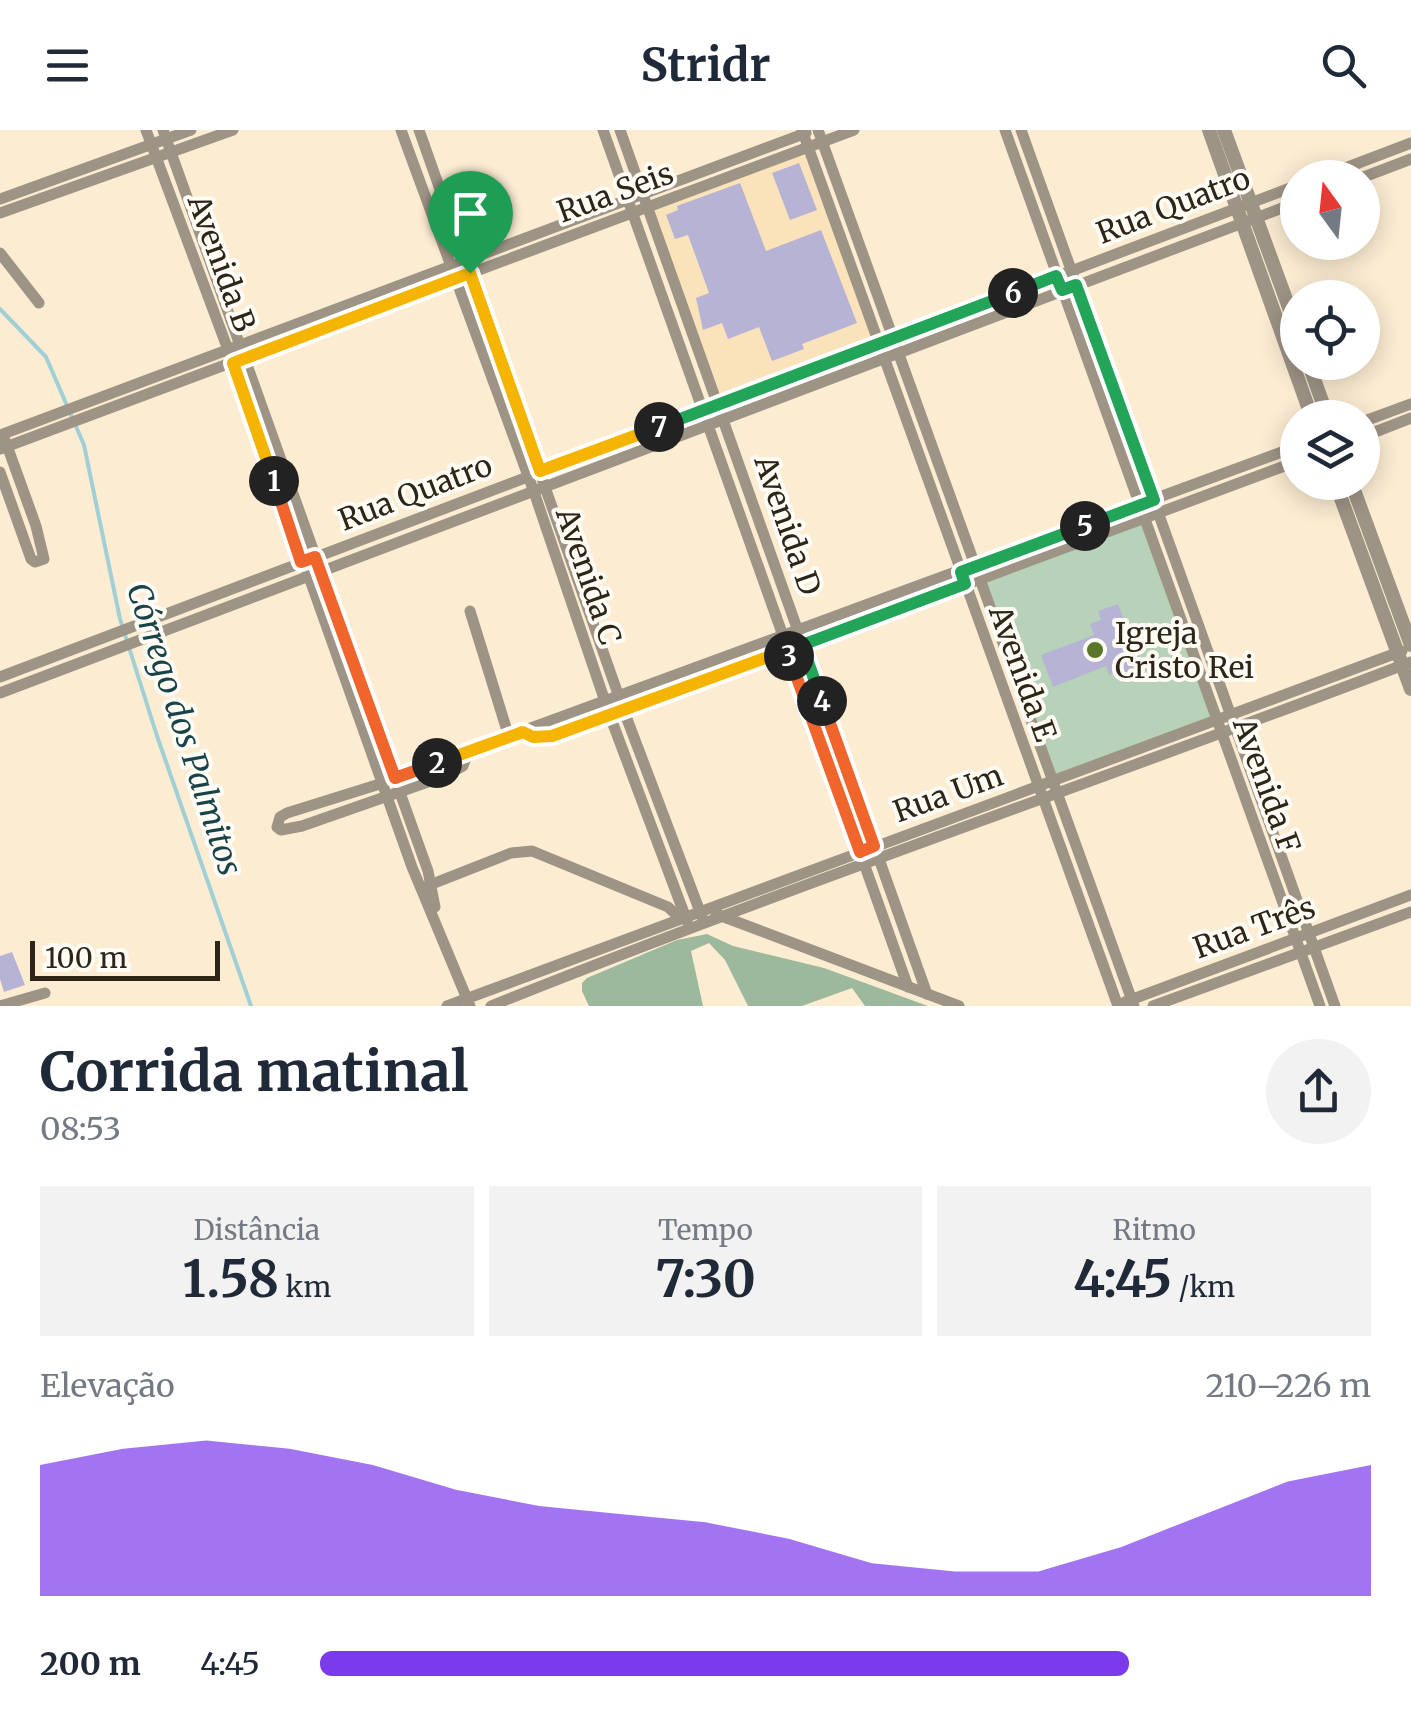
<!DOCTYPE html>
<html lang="pt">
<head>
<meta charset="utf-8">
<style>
  :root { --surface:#fff; --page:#f2f2f3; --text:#1f2937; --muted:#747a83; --accent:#7c3aed }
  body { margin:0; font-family:Merriweather,serif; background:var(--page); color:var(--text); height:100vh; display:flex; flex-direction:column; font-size:38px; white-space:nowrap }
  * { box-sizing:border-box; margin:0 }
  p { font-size:32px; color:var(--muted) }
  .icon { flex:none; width:55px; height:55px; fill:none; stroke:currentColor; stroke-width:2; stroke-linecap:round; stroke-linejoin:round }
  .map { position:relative; height:876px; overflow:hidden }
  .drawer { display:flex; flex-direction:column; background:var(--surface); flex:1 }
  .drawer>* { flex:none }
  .needle { width:65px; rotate:345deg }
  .controls { position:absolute; left:1280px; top:30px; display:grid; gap:20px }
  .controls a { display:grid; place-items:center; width:100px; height:100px; border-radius:50%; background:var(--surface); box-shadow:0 5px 25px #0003; font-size:50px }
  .scale { position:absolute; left:30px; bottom:25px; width:190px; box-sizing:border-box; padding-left:10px; border:5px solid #2c2518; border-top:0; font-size:28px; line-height:35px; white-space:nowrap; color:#2c2518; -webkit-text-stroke:8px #fffbf5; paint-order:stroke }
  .pin { position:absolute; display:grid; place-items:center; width:85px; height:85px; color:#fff; margin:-102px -42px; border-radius:50% 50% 50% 0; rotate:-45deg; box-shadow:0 0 10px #0007 }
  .pin .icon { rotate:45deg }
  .km { position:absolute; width:50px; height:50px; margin:-25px; border-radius:50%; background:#222; color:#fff; font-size:28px; line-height:50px; text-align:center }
  .round { display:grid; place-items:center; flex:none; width:105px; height:105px; border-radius:52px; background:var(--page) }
  .overview { display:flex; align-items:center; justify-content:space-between; height:170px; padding:0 40px }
  h1 { font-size:55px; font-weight:700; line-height:75px }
  .stats { display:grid; grid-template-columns:repeat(3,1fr); gap:15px; height:170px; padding:10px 40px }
  .stats div { display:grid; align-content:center; border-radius:0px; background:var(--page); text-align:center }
  .stats b { font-size:50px; font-weight:700 }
  .stats small { font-size:28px; font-weight:400 }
  .stats p { font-size:28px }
  .chart { height:280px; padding:20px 40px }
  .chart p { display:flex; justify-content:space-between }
  .chart svg { width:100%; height:180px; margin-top:10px; fill:var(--accent); opacity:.7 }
  ul { padding:0 40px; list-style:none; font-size:32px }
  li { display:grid; grid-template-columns:160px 120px 1fr; align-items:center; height:75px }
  li i { height:25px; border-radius:12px; background:var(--accent) }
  header { display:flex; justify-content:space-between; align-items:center; height:130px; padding:0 40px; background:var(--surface); font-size:45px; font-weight:700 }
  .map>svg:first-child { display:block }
</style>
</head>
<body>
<header><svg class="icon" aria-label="menu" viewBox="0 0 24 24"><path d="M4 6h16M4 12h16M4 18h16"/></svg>Stridr<svg class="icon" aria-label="search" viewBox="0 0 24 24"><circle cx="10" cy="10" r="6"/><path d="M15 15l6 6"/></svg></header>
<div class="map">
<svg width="1411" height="876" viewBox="0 0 1411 876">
  <rect width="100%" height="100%" fill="#fcecd2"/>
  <!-- built -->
  <polygon fill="#fae2ba" points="806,22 876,213 720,273 654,80"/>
  <!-- green -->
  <polygon fill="#b8d2b9" points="1144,387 1216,590 1052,651 980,449"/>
  <!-- forest -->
  <polygon fill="#9cb99d" points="707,804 733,816 824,838 928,876 865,876 852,858 802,876 748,876 725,830 709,813 691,821 703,876 589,876 582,861 582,853 587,848 677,810"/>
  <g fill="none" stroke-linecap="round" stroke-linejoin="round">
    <!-- stream -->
    <polyline stroke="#a0d0d6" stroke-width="4" points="0,179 46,227 84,315 120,489 157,606 251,876"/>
  </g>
  <!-- building -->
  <g fill="#b6b3d5">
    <polygon points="799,33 817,80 790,90 772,43"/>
    <polygon points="740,53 766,121 821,100 857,193 802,214 804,219 772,231 759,197 728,209 722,193 703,200 696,168 709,163 688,105 675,109 666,85 678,80 677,76"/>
    <polygon points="1118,474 1129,502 1137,499 1141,512 1134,515 1145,544 1123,553 1119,541 1109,545 1106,536 1053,557 1041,525 1094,505 1090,494 1101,490 1098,481"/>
    <polygon points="12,822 25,855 4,862 0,849 0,826"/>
  </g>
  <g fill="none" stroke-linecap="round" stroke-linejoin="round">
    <!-- minor -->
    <g stroke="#9e9486" stroke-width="11">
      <polyline points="146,0 233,233 412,737 470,876"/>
      <polyline points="163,0 428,741 435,777"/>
      <polyline points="401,0 534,362 610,586 687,791"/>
      <polyline points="419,0 624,581 702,787"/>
      <polyline points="603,0 908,857"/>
      <polyline points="620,0 927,864"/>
      <polyline points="802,0 1118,876"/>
      <polyline points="818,0 1134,876"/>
      <polyline points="1005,0 1320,876"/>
      <polyline points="1021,0 1335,876"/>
      <polyline points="1319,48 1411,13"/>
      <polyline points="1361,48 1411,29"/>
      <polyline points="0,69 191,0"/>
      <polyline points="0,83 233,0"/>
      <polyline points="0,123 39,173"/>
      <polyline points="1362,292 1411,274"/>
      <polyline points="0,305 806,3"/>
      <polyline points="1362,307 1411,288"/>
      <polyline points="0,319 854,0"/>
      <polyline points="0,342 31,429 35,432 44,429 36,396 5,310"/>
      <polyline points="470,481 509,607"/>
      <polyline points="0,547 1298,55"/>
      <polyline points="0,563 1298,72"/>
      <polyline points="523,602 541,608 591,594 1298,331"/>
      <polyline points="468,622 463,636 445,646 302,696 281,700 277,697 280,687 287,683 383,653 395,648 1298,316"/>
      <polyline points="427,756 511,723 532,721 668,777 681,789"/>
      <polyline points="716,784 959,876"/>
      <polyline points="1125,872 1411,765"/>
      <polyline points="0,876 45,863"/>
      <polyline points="447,876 1402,521"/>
      <path d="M491 876C795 754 1105 649 1411 532"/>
      <polyline points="1153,876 1411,782"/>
    </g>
    <!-- tertiary -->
    <g stroke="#9e9486" stroke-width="14">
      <polyline points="1209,0 1312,288"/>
      <polyline points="1224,0 1298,202"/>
      <polyline points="1308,232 1328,288"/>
      <polyline points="1335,352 1411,559"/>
      <polyline points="1351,352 1411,515"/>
    </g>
  </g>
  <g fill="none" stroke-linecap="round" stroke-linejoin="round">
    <defs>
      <polyline id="split-1" points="274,351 233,233 470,143"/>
      <polyline id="split-2" points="274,351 301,432 315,427 395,648 437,633"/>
      <polyline id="split-3" points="437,633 523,602 533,607 552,606 787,520 789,526"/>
      <polyline id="split-4" points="789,526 860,722 874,716 822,571"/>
      <polyline id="split-5" points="822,571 802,515 965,454 961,442 1085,396"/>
      <polyline id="split-6" points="1013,163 1056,146 1062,160 1076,155 1154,370 1085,396"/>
      <polyline id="split-7" points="659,297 1013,163"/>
      <polyline id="split-8" points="470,143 540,341 659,297"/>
    </defs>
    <!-- split-1 casing -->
    <use href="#split-1" stroke="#fff" stroke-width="20"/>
    <!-- split-2 casing -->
    <use href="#split-2" stroke="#fff" stroke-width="20"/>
    <!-- split-3 casing -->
    <use href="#split-3" stroke="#fff" stroke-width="20"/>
    <!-- split-4 casing -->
    <use href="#split-4" stroke="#fff" stroke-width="20"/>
    <!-- split-5 casing -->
    <use href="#split-5" stroke="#fff" stroke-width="20"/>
    <!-- split-6 casing -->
    <use href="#split-6" stroke="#fff" stroke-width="20"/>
    <!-- split-7 casing -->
    <use href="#split-7" stroke="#fff" stroke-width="20"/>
    <!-- split-8 casing -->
    <use href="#split-8" stroke="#fff" stroke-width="20"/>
    <!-- split-1 -->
    <use href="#split-1" stroke="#f5b400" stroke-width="12"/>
    <!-- split-2 -->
    <use href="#split-2" stroke="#f0652b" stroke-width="12"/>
    <!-- split-3 -->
    <use href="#split-3" stroke="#f5b400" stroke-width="12"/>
    <!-- split-4 -->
    <use href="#split-4" stroke="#f0652b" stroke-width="12"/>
    <!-- split-5 -->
    <use href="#split-5" stroke="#22a559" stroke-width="12"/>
    <!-- split-6 -->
    <use href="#split-6" stroke="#22a559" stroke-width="12"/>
    <!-- split-7 -->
    <use href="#split-7" stroke="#22a559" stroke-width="12"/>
    <!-- split-8 -->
    <use href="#split-8" stroke="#f5b400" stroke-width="12"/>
  </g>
  <!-- markers -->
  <circle fill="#59762a" stroke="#fffbf5" stroke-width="4" cx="1095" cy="520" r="10"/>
  <g text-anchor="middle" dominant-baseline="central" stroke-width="8" stroke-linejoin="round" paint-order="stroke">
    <!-- street labels -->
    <g font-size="30" fill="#2c2518" stroke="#fffbf5">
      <text transform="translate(615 62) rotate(-20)">Rua Seis</text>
      <text transform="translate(1173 75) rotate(-21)">Rua Quatro</text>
      <text transform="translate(222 133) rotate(70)">Avenida B</text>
      <text transform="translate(415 362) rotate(-21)">Rua Quatro</text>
      <text transform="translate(788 395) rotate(71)">Avenida D</text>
      <text transform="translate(589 446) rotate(71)">Avenida C</text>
      <text transform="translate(1023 543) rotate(70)">Avenida E</text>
      <text transform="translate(1267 655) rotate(70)">Avenida F</text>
      <text transform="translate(948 663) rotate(-20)">Rua Um</text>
      <text transform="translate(1254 797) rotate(-20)">Rua Três</text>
    </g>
    <!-- poi labels -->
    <g font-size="30" fill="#2c2518" stroke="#fffbf5" text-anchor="start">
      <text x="1115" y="503">Igreja<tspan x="1115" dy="34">Cristo Rei</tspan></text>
    </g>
    <!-- water labels -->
    <g font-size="32" font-style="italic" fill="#184449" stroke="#fffbf5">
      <text transform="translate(184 599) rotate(72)">Córrego dos Palmitos</text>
    </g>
  </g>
</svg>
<div class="controls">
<a><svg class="needle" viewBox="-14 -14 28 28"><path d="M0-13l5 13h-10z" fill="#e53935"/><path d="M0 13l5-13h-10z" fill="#747a83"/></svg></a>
<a><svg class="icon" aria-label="locate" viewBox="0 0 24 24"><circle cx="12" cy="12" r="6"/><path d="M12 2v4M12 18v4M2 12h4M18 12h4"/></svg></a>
<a><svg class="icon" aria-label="layers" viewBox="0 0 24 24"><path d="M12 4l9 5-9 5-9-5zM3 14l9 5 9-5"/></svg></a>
</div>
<div class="scale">100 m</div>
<div class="pin" style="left:470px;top:143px;background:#1e9e55"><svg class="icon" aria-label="arrive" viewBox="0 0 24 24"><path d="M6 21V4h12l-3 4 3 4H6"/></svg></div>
<b class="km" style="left:274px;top:351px">1</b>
<b class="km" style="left:437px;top:633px">2</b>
<b class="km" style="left:789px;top:526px">3</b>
<b class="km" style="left:822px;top:571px">4</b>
<b class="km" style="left:1085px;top:396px">5</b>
<b class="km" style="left:1013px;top:163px">6</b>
<b class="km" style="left:659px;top:297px">7</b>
</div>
<section class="drawer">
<div class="overview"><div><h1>Corrida matinal</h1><p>08:53</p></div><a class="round"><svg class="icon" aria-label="share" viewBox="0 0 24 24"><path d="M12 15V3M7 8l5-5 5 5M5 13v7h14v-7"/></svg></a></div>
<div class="stats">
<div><p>Distância</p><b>1.58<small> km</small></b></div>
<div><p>Tempo</p><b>7:30</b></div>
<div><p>Ritmo</p><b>4:45<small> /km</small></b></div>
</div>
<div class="chart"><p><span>Elevação</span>210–226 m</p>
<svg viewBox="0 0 160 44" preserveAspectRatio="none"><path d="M0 44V12L10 8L20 6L30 8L40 12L50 18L60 22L70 24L80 26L90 30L100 36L110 38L120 38L130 32L140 24L150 16L160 12V44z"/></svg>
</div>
<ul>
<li><b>200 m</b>4:45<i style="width:77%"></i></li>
</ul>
</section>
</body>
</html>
